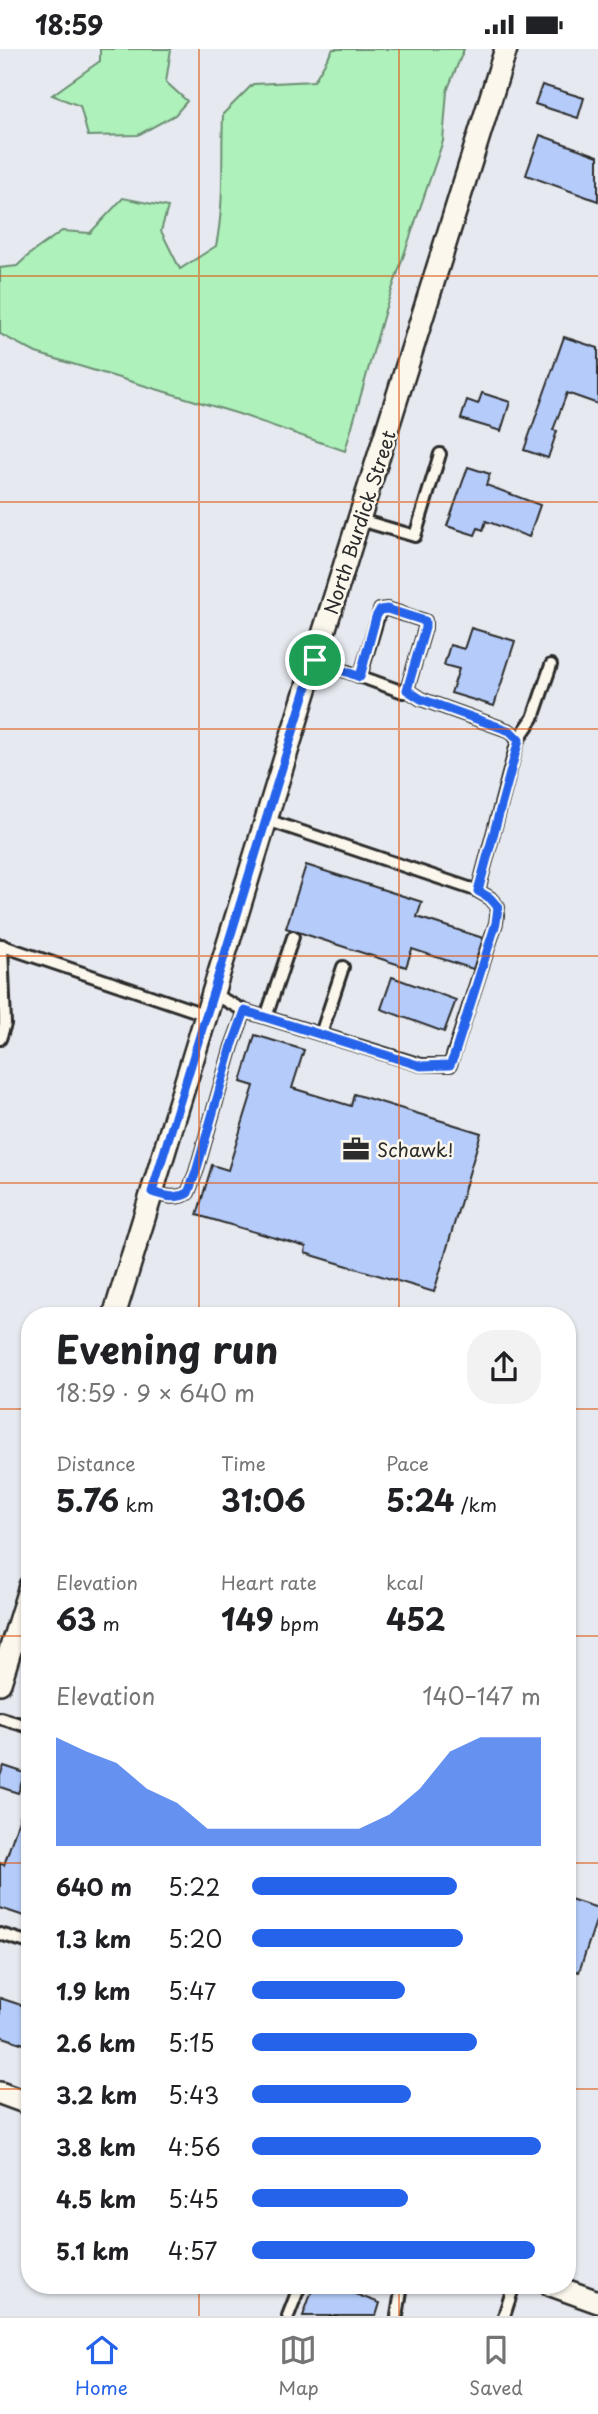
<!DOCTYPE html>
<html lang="en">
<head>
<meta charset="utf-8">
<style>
  :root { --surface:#fff; --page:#f2f2f2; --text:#202124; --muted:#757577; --line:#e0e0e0; --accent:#2563eb }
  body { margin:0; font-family:"Playpen Sans",sans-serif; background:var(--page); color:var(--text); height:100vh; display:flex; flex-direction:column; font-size:26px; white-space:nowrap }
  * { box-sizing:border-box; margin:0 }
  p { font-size:23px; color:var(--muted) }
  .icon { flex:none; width:38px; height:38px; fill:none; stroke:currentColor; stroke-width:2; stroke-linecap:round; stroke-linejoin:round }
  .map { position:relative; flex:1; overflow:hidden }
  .drawer { position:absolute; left:21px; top:1258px; width:555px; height:987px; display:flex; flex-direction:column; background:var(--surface); border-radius:28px; box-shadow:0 2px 5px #0004 }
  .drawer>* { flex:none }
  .pin { position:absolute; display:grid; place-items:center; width:60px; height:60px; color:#fff; margin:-30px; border:4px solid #fff; border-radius:50%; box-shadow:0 2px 7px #0007 }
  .round { display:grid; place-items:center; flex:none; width:74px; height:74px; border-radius:28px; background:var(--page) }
  .overview { display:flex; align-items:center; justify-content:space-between; height:119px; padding:0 35px }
  h1 { font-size:38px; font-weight:700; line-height:52px }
  .metrics { display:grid; grid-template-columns:repeat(3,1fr); gap:10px; height:119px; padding:7px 35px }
  .metrics div { display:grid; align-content:center }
  .metrics b { font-size:30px; font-weight:700 }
  .metrics small { font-size:19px; font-weight:400 }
  .metrics p { font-size:19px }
  .chart { height:196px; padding:14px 35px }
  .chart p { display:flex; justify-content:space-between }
  .chart svg { width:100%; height:126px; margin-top:7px; fill:var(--accent); opacity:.7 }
  ul { padding:0 35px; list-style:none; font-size:23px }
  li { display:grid; grid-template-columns:112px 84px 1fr; align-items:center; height:52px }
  li i { height:18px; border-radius:9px; background:var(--accent) }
  .status { display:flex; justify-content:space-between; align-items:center; height:49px; padding:0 35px; background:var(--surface); direction:ltr }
  .status svg { height:19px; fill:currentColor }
  .tab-bar { display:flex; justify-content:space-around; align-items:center; height:98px; border-top:2px solid var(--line); background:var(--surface); font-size:19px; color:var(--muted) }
  .tab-bar a { display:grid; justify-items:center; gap:4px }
  .tab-bar .current { color:var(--accent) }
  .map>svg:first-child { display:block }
</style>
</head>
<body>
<div class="status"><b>18:59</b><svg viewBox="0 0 49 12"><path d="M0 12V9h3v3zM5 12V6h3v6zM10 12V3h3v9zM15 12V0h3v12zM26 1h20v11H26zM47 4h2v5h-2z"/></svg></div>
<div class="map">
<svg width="598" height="2267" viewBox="0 0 598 2267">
  <rect width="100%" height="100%" fill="#e6eaf0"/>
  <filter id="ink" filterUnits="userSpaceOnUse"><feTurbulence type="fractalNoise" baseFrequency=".0143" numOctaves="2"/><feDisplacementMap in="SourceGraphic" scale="14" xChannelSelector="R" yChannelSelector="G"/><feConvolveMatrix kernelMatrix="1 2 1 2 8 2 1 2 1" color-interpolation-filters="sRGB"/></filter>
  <g filter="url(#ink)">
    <!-- green -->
    <g fill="#aef1bb" stroke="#6c8e73" stroke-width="2">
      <polygon points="100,0 171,0 166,33 187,52 175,66 138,86 88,87 80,57 52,46 100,12"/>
      <path d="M333 0H464L447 42 443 92 385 261 345 402 239 365 36 304 0 285V219L17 217 31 204 62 182 90 184 123 149 168 158 161 182 180 220 216 197C225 153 221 109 223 65L253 35 314 32Z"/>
    </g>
    <!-- building -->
    <g fill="#b5ccfb" stroke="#2b2b2b" stroke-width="2">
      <polygon points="542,36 584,49 578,69 535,55"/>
      <polygon points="540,86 598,107 598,152 526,126"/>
      <polygon points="564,288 598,299 598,355 567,344 553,381 557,382 548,409 524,401"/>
      <polygon points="482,344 510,353 501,382 461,370 467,351 478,355"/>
      <polygon points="468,418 490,425 486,436 540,456 529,488 486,472 483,481 478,479 475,486 447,477"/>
      <polygon points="471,579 515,592 494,657 451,644 459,620 444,616 450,596 464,600"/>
      <polygon points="306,816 422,853 417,868 483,889 473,920 412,900 406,918 286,879"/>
      <polygon points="392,928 456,951 444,983 381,960"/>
      <polygon points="255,986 304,1001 292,1039 351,1057 354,1045 481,1084 434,1243 305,1204 306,1198 197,1166 212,1116 228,1121 254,1037 241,1033"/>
      <polygon points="4,1717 25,1724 18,1744 0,1738 0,1727"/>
      <polygon points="27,1746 30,1747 30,1869 0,1859 0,1814 4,1816"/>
      <polygon points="567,1849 598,1859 598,1866 579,1923 567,1919"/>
      <polygon points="0,1949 30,1959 30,1997 0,1987"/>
      <polygon points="314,2236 330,2236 380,2254 376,2267 303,2267"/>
    </g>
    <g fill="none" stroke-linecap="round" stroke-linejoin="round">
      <defs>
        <g id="service">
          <polyline points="360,471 415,487 440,405"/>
          <polyline points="315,611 403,643 407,641 425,579 425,572 387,560 380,561 360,628"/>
          <polyline points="407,641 421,650 510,682 518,691 478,842"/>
          <polyline points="518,691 533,669 551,616"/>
          <polyline points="0,896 207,966"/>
          <polyline points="213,945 245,962 421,1016 450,1016 496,874 498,858 490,849 478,842 267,771"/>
          <polyline points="266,968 293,888"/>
          <polyline points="321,985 343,918"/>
          <polyline points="0,990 5,975 2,896"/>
          <path d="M152 1143C165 1147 175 1151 188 1144L196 1123 232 997 245 962"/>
          <polyline points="12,1594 30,1599"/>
          <polyline points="0,1669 30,1678"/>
          <polyline points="0,1885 30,1894"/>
          <polyline points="288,2267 300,2236"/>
          <polyline points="397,2267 402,2236"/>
          <polyline points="504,2267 514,2236"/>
        </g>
        <g id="minor">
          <polyline points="114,1267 315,611 506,0"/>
          <polyline points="0,1634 30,1537"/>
          <polyline points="0,2044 30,2055"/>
          <polyline points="551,2236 598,2253"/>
        </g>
      </defs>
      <!-- service casing -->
      <use href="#service" stroke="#2b2b2b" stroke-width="16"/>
      <!-- minor casing -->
      <use href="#minor" stroke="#2b2b2b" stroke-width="26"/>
      <!-- service -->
      <use href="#service" stroke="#fbf7ec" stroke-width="10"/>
      <!-- minor -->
      <use href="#minor" stroke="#fbf7ec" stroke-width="21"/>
    </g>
  </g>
  <g fill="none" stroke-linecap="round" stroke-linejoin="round" filter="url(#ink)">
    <defs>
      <path id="route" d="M387 560 425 572V579L407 641 421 650 510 682 519 691 478 842 490 849 498 858 496 874 454 1007 450 1016 421 1017 245 962 232 997 196 1123 188 1144C175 1151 165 1147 152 1143L315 611 360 628 376 568 380 561Z"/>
    </defs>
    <!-- route casing -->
    <use href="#route" stroke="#fff" stroke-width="14"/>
    <!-- route -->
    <use href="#route" stroke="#2563eb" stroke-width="9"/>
  </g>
  <!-- grid -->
  <path fill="none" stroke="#df570e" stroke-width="2" stroke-opacity="0.55" d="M199 0V1267M399 0V1267M0 227H598M0 453H598M0 680H598M0 907H598M0 1134H598M0 1360H30M567 1360H598M0 1587H30M567 1587H598M0 1814H30M567 1814H598M0 2040H30M567 2040H598M199 2236V2267M399 2236V2267"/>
  <!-- icons -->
  <defs>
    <symbol id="office-bare" viewBox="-9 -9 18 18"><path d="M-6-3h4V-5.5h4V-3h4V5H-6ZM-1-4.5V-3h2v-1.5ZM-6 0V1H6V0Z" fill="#2b2b2b" stroke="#fbf7ec" stroke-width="2.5" paint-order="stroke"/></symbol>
  </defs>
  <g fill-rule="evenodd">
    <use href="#office-bare" x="337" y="1081" width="38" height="38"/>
  </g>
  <g text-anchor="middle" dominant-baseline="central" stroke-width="5" stroke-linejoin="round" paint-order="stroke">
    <!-- street labels -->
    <g font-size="19" fill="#2b2b2b" stroke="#fbf7ec">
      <text transform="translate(359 473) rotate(-72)">North Burdick Street</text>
    </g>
    <!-- poi labels -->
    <g font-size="19" fill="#2b2b2b" stroke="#fbf7ec" text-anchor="start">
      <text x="377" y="1100">Schawk!</text>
    </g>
  </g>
</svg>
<div class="pin" style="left:315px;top:611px;background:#1e9e55"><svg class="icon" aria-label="arrive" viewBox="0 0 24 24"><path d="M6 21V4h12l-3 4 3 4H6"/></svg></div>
<section class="drawer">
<div class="overview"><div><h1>Evening run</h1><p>18:59 · 9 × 640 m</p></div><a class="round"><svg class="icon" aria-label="share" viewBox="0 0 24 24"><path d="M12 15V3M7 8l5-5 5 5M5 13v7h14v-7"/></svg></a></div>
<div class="metrics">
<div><p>Distance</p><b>5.76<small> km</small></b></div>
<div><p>Time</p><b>31:06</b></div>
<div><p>Pace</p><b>5:24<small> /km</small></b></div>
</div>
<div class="metrics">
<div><p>Elevation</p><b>63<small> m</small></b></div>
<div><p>Heart rate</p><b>149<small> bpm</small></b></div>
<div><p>kcal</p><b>452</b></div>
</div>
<div class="chart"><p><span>Elevation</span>140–147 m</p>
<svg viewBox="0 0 160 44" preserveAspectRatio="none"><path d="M0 44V6L10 11L20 15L30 24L40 29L50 38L60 38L70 38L80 38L90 38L100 38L110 33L120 24L130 11L140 6L150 6L160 6V44z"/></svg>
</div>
<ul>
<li><b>640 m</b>5:22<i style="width:71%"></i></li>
<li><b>1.3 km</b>5:20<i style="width:73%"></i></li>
<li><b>1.9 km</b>5:47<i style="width:53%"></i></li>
<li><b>2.6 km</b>5:15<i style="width:78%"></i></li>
<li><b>3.2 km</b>5:43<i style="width:55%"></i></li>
<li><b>3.8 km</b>4:56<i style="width:100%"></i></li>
<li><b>4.5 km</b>5:45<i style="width:54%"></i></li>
<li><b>5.1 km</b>4:57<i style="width:98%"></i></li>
</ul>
</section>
</div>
<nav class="tab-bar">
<a class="current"><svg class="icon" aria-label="home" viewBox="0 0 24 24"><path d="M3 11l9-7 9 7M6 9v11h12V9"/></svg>Home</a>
<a><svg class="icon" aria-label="map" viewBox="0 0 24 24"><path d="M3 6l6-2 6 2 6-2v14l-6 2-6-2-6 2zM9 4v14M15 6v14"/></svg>Map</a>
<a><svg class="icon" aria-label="saved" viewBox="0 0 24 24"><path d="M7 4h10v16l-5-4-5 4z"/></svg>Saved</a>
</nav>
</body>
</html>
